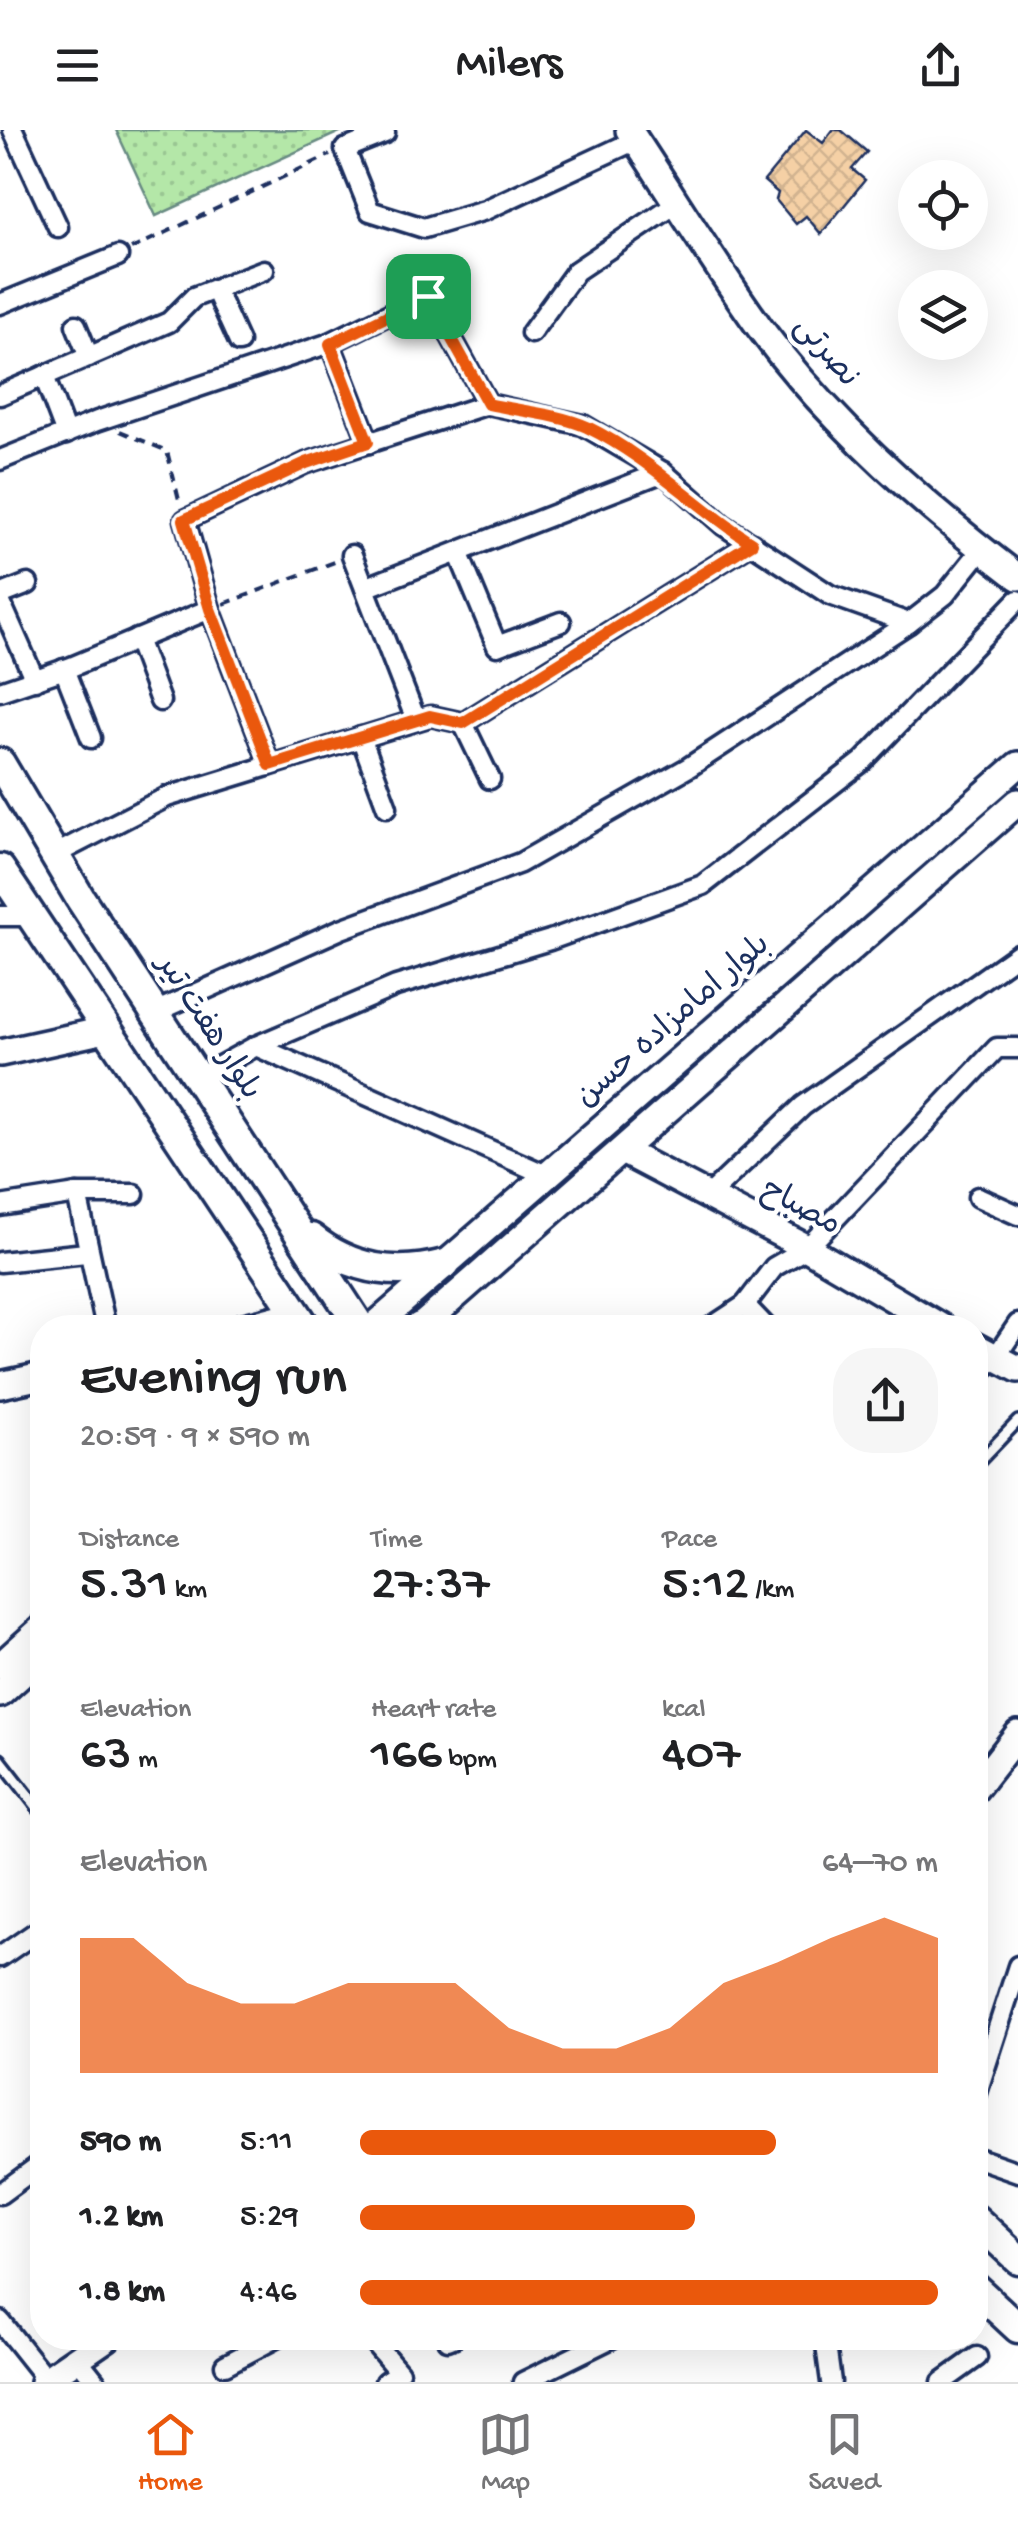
<!DOCTYPE html>
<html lang="en">
<head>
<meta charset="utf-8">
<style>
  :root { --surface:#fff; --page:#f6f6f6; --text:#202124; --muted:#757577; --line:#e0e0e0; --accent:#ea580c }
  body { margin:0; font-family:"Gochi Hand","Playpen Sans Arabic",sans-serif; background:var(--page); color:var(--text); height:100vh; display:flex; flex-direction:column; font-size:38px; white-space:nowrap }
  * { box-sizing:border-box; margin:0 }
  p { font-size:32px; color:var(--muted) }
  .icon { flex:none; width:55px; height:55px; fill:none; stroke:currentColor; stroke-width:2; stroke-linecap:round; stroke-linejoin:round }
  .map { position:relative; flex:1; overflow:hidden }
  .sheet { position:absolute; left:30px; top:1185px; width:958px; height:1035px; display:flex; flex-direction:column; background:var(--surface); border-radius:40px; box-shadow:0 10px 40px #0002 }
  .sheet>* { flex:none }
  .fabs { position:absolute; left:898px; top:30px; display:grid; gap:20px }
  .fabs a { display:grid; place-items:center; width:90px; height:90px; border-radius:50%; background:var(--surface); box-shadow:0 10px 40px #0002; font-size:50px }
  .pin { position:absolute; display:grid; place-items:center; width:85px; height:85px; color:#fff; margin:-42px; border-radius:20px; box-shadow:0 5px 15px #0006 }
  .round { display:grid; place-items:center; flex:none; width:105px; height:105px; border-radius:40px; background:var(--page) }
  .summary { display:flex; align-items:center; justify-content:space-between; height:170px; padding:0 50px }
  h1 { font-size:55px; font-weight:600; line-height:75px }
  .stats { display:grid; grid-template-columns:repeat(3,1fr); gap:15px; height:170px; padding:10px 50px }
  .stats div { display:grid; align-content:center }
  .stats b { font-size:50px; font-weight:600 }
  .stats small { font-size:28px; font-weight:400 }
  .stats p { font-size:28px }
  .chart { height:280px; padding:20px 50px }
  .chart p { display:flex; justify-content:space-between }
  .chart svg { width:100%; height:180px; margin-top:10px; fill:var(--accent); opacity:.7 }
  ul { padding:0 50px; list-style:none; font-size:32px }
  li { display:grid; grid-template-columns:160px 120px 1fr; align-items:center; height:75px }
  li i { height:25px; border-radius:12px; background:var(--accent) }
  header { display:flex; justify-content:space-between; align-items:center; height:130px; padding:0 50px; background:var(--surface); font-size:45px; font-weight:600 }
  .tab-bar { display:flex; justify-content:space-around; align-items:center; height:140px; border-top:2px solid var(--line); background:var(--surface); font-size:28px; color:var(--muted) }
  .tab-bar a { display:grid; justify-items:center; gap:5px }
  .tab-bar .selected { color:var(--accent) }
  .map>svg:first-child { display:block }
</style>
</head>
<body>
<header><svg class="icon" aria-label="menu" viewBox="0 0 24 24"><path d="M4 6h16M4 12h16M4 18h16"/></svg>Milers<svg class="icon" aria-label="share" viewBox="0 0 24 24"><path d="M12 15V3M7 8l5-5 5 5M5 13v7h14v-7"/></svg></header>
<div class="map">
<svg width="1018" height="2252" viewBox="0 0 1018 2252">
  <defs>
    <pattern id="park-dots" width="8" height="8" patternUnits="userSpaceOnUse" patternTransform="scale(2.5)"><rect width="8" height="8" fill="#b4e7a8"/><path d="M2 2h.1M6 6h.1" fill="none" stroke="#9ac693" stroke-width="1.8" stroke-linecap="round"/></pattern>
    <pattern id="building-cross-hatch" width="8" height="8" patternUnits="userSpaceOnUse" patternTransform="scale(2.5)"><rect width="8" height="8" fill="#f5d0a5"/><path d="M0 0l8 8M0 8l8-8" fill="none" stroke="#d1b390"/></pattern>
  </defs>
  <rect width="100%" height="100%" fill="#fff"/>
  <filter id="ink" filterUnits="userSpaceOnUse"><feTurbulence type="fractalNoise" baseFrequency=".01" numOctaves="2"/><feDisplacementMap in="SourceGraphic" scale="20" xChannelSelector="R" yChannelSelector="G"/><feConvolveMatrix kernelMatrix="1 2 1 2 8 2 1 2 1" color-interpolation-filters="sRGB"/></filter>
  <g filter="url(#ink)">
    <!-- park -->
    <polygon fill="url(#park-dots)" stroke="#688b83" stroke-width="2.5" points="116,0 344,0 156,86"/>
    <!-- building -->
    <polygon fill="url(#building-cross-hatch)" stroke="#1b2f5e" stroke-width="2.5" points="806,0 823,13 833,0 841,0 867,22 852,39 865,50 821,104 806,86 796,94 776,70 778,63 764,51"/>
    <g fill="none" stroke-linecap="round" stroke-linejoin="round">
      <defs>
        <g id="lane">
          <polyline points="975,1336 1018,1291"/>
          <polyline points="0,1629 42,1683"/>
        </g>
        <g id="street">
          <polyline points="13,0 58,97"/>
          <polyline points="385,3 345,19 370,81 424,98 485,80 636,10"/>
          <polyline points="215,159 239,212"/>
          <polyline points="0,174 118,126"/>
          <polyline points="76,195 89,227"/>
          <polyline points="531,203 576,141 677,73"/>
          <polyline points="330,213 369,313"/>
          <polyline points="44,246 66,304"/>
          <polyline points="0,265 169,192 194,167 264,140"/>
          <polyline points="488,274 583,295 663,342 723,395 830,465 909,493"/>
          <polyline points="0,330 97,291 330,213 428,165 488,274"/>
          <polyline points="458,422 497,516 561,492"/>
          <polyline points="352,425 416,590"/>
          <polyline points="365,458 663,342"/>
          <polyline points="0,465 28,454"/>
          <polyline points="0,471 35,550"/>
          <polyline points="210,479 270,635"/>
          <polyline points="137,509 160,571"/>
          <polyline points="64,539 91,608"/>
          <polyline points="0,561 71,537 210,479 185,390 306,333 488,274"/>
          <polyline points="463,593 490,649"/>
          <polyline points="361,607 387,677"/>
          <polyline points="54,725 167,667 431,586 463,593 752,413"/>
          <polyline points="0,786 30,786"/>
          <polyline points="155,882 341,799 520,733 689,637 909,493 945,465 981,420"/>
          <polyline points="256,916 546,1045"/>
          <polyline points="198,948 256,916 396,856 550,810 703,755 863,631 1018,470"/>
          <polyline points="77,1064 106,1198"/>
          <polyline points="707,1067 803,976 1018,824"/>
          <polyline points="978,1067 1018,1085"/>
          <polyline points="0,1076 77,1064 134,1064"/>
          <polyline points="0,1132 86,1123"/>
          <polyline points="745,1175 767,1198"/>
          <polyline points="710,1198 745,1175 774,1137 807,1118 997,918 1018,918"/>
          <polyline points="975,1247 995,1228 1018,1194"/>
          <polyline points="0,1827 42,1798"/>
          <polyline points="975,1969 1018,1836"/>
          <polyline points="975,2027 1018,2042"/>
          <polyline points="0,2064 42,2033"/>
          <polyline points="0,2191 46,2249"/>
          <polyline points="370,2208 399,2242 385,2252"/>
          <polyline points="825,2208 831,2252"/>
          <polyline points="448,2210 453,2208"/>
          <polyline points="77,2228 96,2252"/>
          <polyline points="225,2235 276,2208"/>
          <polyline points="523,2252 612,2208"/>
          <polyline points="942,2252 977,2227"/>
        </g>
        <g id="secondary">
          <path d="M629 0C673 66 714 134 760 198 830 293 924 376 1018 447"/>
          <polyline points="0,923 105,900"/>
          <polyline points="624,1022 807,1118 943,1198"/>
          <polyline points="241,1198 297,1183"/>
          <polyline points="372,1198 1018,635"/>
          <polyline points="419,1198 1018,672"/>
          <polyline points="975,1216 1018,1239"/>
          <polyline points="0,1255 42,1246"/>
          <polyline points="0,1536 42,1498"/>
          <polyline points="0,1564 42,1526"/>
          <polyline points="975,1659 1018,1604"/>
          <polyline points="43,2252 107,2208"/>
        </g>
        <g id="primary">
          <polyline points="0,633 80,768 361,1198"/>
          <polyline points="0,739 306,1198"/>
          <path d="M311 1108C351 1140 395 1147 445 1134"/>
          <polyline points="419,1198 420,1197"/>
          <polyline points="975,2089 1018,2129"/>
          <polyline points="975,2158 1018,2198"/>
        </g>
      </defs>
      <!-- lane casing -->
      <use href="#lane" stroke="#1b2f5e" stroke-width="16"/>
      <!-- street casing -->
      <use href="#street" stroke="#1b2f5e" stroke-width="25"/>
      <!-- secondary casing -->
      <use href="#secondary" stroke="#1b2f5e" stroke-width="32"/>
      <!-- primary casing -->
      <use href="#primary" stroke="#1b2f5e" stroke-width="35"/>
      <!-- path -->
      <g stroke="#1b2f5e" stroke-width="4" stroke-dasharray="10 8" stroke-linecap="butt">
        <polyline points="131,119 330,25"/>
        <polyline points="120,301 167,321 180,374"/>
        <polyline points="224,474 337,431"/>
      </g>
      <!-- lane -->
      <use href="#lane" stroke="#fff" stroke-width="9"/>
      <!-- street -->
      <use href="#street" stroke="#fff" stroke-width="18"/>
      <!-- secondary -->
      <use href="#secondary" stroke="#fff" stroke-width="25"/>
      <!-- primary -->
      <use href="#primary" stroke="#fff" stroke-width="28"/>
    </g>
  </g>
  <g fill="none" stroke-linecap="round" stroke-linejoin="round" filter="url(#ink)">
    <defs>
      <path id="route" d="M428 166 488 274C519 281 558 284 587 297 649 327 695 376 752 413L463 593 430 586 270 635 210 479 184 390 306 333 368 312 330 214Z"/>
    </defs>
    <!-- route casing -->
    <use href="#route" stroke="#fff" stroke-width="20"/>
    <!-- route -->
    <use href="#route" stroke="#ea580c" stroke-width="12"/>
  </g>
  <g text-anchor="middle" dominant-baseline="central" stroke-width="9" stroke-linejoin="round" paint-order="stroke">
    <!-- street labels -->
    <g font-size="32" fill="#1b2f5e" stroke="#fff">
      <text transform="translate(825 223) rotate(50)">نصرتی</text>
      <text transform="translate(674 892) rotate(-41)">بلوار امامزاده حسن</text>
      <text transform="translate(207 898) rotate(57)">بلوار هفت تیر</text>
      <text transform="translate(800 1079) rotate(28)">مصباح</text>
    </g>
  </g>
</svg>
<div class="fabs">
<a><svg class="icon" aria-label="locate" viewBox="0 0 24 24"><circle cx="12" cy="12" r="6"/><path d="M12 2v4M12 18v4M2 12h4M18 12h4"/></svg></a>
<a><svg class="icon" aria-label="layers" viewBox="0 0 24 24"><path d="M12 4l9 5-9 5-9-5zM3 14l9 5 9-5"/></svg></a>
</div>
<div class="pin" style="left:428px;top:166px;background:#1e9e55"><svg class="icon" aria-label="arrive" viewBox="0 0 24 24"><path d="M6 21V4h12l-3 4 3 4H6"/></svg></div>
<section class="sheet">
<div class="summary"><div><h1>Evening run</h1><p>20:59 · 9 × 590 m</p></div><a class="round"><svg class="icon" aria-label="share" viewBox="0 0 24 24"><path d="M12 15V3M7 8l5-5 5 5M5 13v7h14v-7"/></svg></a></div>
<div class="stats">
<div><p>Distance</p><b>5.31<small> km</small></b></div>
<div><p>Time</p><b>27:37</b></div>
<div><p>Pace</p><b>5:12<small> /km</small></b></div>
</div>
<div class="stats">
<div><p>Elevation</p><b>63<small> m</small></b></div>
<div><p>Heart rate</p><b>166<small> bpm</small></b></div>
<div><p>kcal</p><b>407</b></div>
</div>
<div class="chart"><p><span>Elevation</span>64–70 m</p>
<svg viewBox="0 0 160 44" preserveAspectRatio="none"><path d="M0 44V11L10 11L20 22L30 27L40 27L50 22L60 22L70 22L80 33L90 38L100 38L110 33L120 22L130 17L140 11L150 6L160 11V44z"/></svg>
</div>
<ul>
<li><b>590 m</b>5:11<i style="width:72%"></i></li>
<li><b>1.2 km</b>5:29<i style="width:58%"></i></li>
<li><b>1.8 km</b>4:46<i style="width:100%"></i></li>
</ul>
</section>
</div>
<nav class="tab-bar">
<a class="selected"><svg class="icon" aria-label="home" viewBox="0 0 24 24"><path d="M3 11l9-7 9 7M6 9v11h12V9"/></svg>Home</a>
<a><svg class="icon" aria-label="map" viewBox="0 0 24 24"><path d="M3 6l6-2 6 2 6-2v14l-6 2-6-2-6 2zM9 4v14M15 6v14"/></svg>Map</a>
<a><svg class="icon" aria-label="saved" viewBox="0 0 24 24"><path d="M7 4h10v16l-5-4-5 4z"/></svg>Saved</a>
</nav>
</body>
</html>
